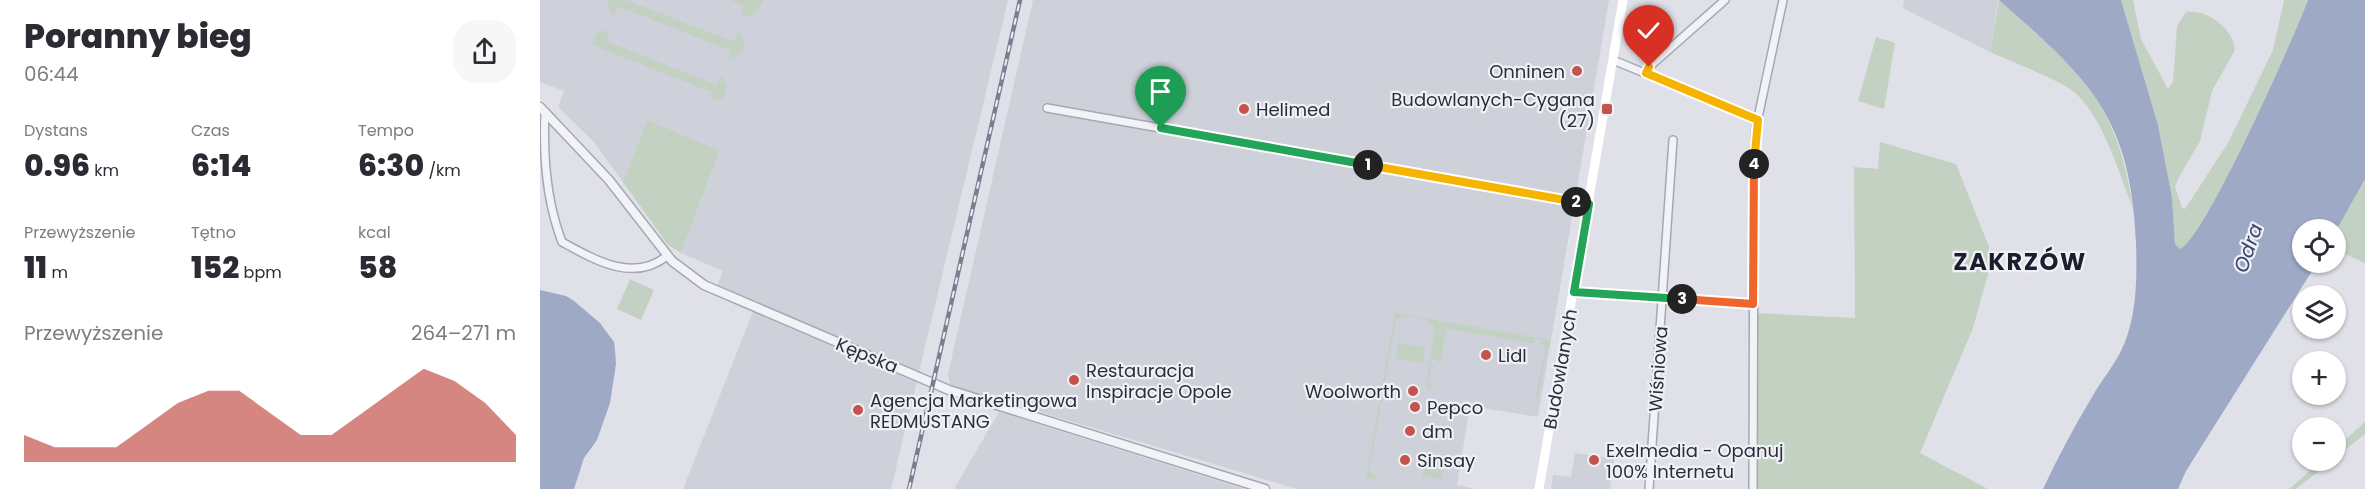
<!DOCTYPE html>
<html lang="pl">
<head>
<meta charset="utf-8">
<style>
  :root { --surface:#fff; --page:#f7f7f7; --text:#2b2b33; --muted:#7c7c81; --accent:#c4534d }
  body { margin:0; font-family:Poppins,sans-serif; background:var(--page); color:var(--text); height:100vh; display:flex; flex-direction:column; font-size:22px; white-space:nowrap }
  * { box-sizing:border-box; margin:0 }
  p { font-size:20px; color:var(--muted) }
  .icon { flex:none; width:33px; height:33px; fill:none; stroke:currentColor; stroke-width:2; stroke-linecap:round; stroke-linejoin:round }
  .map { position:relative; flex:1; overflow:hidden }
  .details { display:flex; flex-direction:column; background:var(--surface); width:540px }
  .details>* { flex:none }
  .buttons { position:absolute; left:1752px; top:219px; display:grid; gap:12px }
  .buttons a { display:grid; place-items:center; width:54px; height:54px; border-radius:50%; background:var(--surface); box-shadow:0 2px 4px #0004; font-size:30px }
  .pin { position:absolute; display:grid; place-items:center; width:51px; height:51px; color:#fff; margin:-62px -26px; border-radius:50% 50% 50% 0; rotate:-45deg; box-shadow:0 0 6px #0007 }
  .pin .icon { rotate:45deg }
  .km { position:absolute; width:30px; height:30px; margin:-15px; border-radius:50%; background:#222; color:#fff; font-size:16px; line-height:30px; text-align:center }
  .round { display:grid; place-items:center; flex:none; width:63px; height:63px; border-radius:24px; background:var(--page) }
  .head { display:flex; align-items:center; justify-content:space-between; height:102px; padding:0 24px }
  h1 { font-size:33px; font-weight:800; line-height:45px }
  .figures { display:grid; grid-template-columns:repeat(3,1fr); gap:9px; height:102px; padding:6px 24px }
  .figures div { display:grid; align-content:center }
  .figures b { font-size:30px; font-weight:800 }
  .figures small { font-size:16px; font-weight:400 }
  .figures p { font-size:16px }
  .chart { height:168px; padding:12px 24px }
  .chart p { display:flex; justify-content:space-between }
  .chart svg { width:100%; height:108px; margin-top:6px; fill:var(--accent); opacity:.7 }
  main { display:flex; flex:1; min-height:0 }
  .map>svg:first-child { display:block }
</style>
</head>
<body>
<main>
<section class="details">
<div class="head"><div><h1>Poranny bieg</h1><p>06:44</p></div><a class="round"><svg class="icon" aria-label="share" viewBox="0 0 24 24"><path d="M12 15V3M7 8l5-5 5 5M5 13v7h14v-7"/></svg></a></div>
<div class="figures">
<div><p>Dystans</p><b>0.96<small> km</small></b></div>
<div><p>Czas</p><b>6:14</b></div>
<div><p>Tempo</p><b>6:30<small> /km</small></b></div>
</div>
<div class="figures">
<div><p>Przewyższenie</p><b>11<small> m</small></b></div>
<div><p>Tętno</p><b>152<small> bpm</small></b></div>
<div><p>kcal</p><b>58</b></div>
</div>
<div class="chart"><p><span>Przewyższenie</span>264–271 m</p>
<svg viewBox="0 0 160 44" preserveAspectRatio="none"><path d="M0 44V33L10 38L20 38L30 38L40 29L50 20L60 15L70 15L80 24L90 33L100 33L110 24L120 15L130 6L140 11L150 20L160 33V44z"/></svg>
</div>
</section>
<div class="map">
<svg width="1825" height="489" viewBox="0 0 1825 489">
  <rect width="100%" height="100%" fill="#e0e1e8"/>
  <!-- built -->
  <g fill="#ced0da">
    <polygon points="0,0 468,0 351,489 143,489 214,309 175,291 183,271 141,253 180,152 107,120 83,182 53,141 18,107 24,91 0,82"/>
    <polygon points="493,0 1069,0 998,417 930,406 917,485 936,489 757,489 410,385 408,374"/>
    <polygon points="1364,0 1458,0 1450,52 1363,8"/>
    <polygon points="459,412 704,489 705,489 414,489"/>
    <polygon points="1035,453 1074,459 1070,489 1011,489 1013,475 1031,477"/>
  </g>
  <!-- green -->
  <g fill="#c2d1c2">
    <path d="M69 0H86L194 42 198 32 204 39C205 50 199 59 188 60L191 51 78 6 74 15 68 9Z"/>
    <path d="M190 0H223C218 10 213 19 201 15L204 6Z"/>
    <path d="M1459 0C1538 69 1577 99 1593 208 1579 174 1563 116 1534 92 1518 79 1472 62 1450 52Z"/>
    <path d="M1581 0H1593L1601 39 1628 89 1633 82 1637 26 1646 12C1667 9 1693 27 1695 50L1672 91 1660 141 1638 179 1635 187 1642 208 1645 209 1688 143 1733 50 1744 0H1768C1755 35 1665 239 1640 249L1635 244 1632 197 1618 125Z"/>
    <polygon points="64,31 69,31 66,41 177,85 181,76 187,86 182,99 170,101 174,93 52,45 56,34"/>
    <polygon points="1336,37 1355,43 1344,109 1318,101"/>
    <polygon points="107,120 180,151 141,253 128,245 83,182"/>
    <polygon points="1340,142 1416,164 1449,247 1448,274 1433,328 1380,453 1448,489 1213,489 1213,313 1315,318 1314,167 1338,169"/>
    <polygon points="1825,179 1825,263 1805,254 1796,257 1796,231"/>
    <polygon points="90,279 114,290 101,320 77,309"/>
    <path d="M855 313 1011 340 1007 351 997 402 996 395 1006 346 1001 344 1004 340 994 338 995 343H990L898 327 906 330 901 361 899 363 897 360 892 359 888 384 894 386 890 392 886 386 895 327C887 317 866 314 856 320L829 470 837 479 893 489 826 478Z"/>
    <polygon points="858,343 885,347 882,363 855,358"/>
    <polygon points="1825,422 1825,434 1796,457 1796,448"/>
    <polygon points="885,458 904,462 901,480 885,476 882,478"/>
    <polygon points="1781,461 1792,461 1756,489 1749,489"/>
  </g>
  <!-- water -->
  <g fill="#9da9c5">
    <path d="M1459 0H1581L1618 125 1632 197 1635 244 1640 249C1665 239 1755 35 1768 0H1825V179L1796 231 1762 230V262L1777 263 1646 471 1638 489H1503C1518 457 1534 427 1552 397 1562 379 1578 361 1585 342 1597 311 1597 275 1596 243 1591 116 1549 79 1459 0Z"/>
    <polygon points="0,290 26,296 34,301 60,323 74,342 75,350 76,364 70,403 57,440 44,458 34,489 0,489"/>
  </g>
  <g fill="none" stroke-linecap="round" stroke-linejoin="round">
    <defs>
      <g id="minor">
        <polyline points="1073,60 1218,120"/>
        <polyline points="1106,73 1109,67 1185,0"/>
        <polyline points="507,108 1049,204"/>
        <path d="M5 112C3 155 7 203 22 242 55 260 93 283 127 256"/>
        <polyline points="1034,292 1213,304"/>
        <polyline points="1109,489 1133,140"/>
        <polyline points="1213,489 1214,155 1216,127 1243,0"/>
      </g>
      <polyline id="tertiary" points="0,107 69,180 132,261 164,285 409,390 725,489"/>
    </defs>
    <!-- minor casing -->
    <use href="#minor" stroke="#a6a7b2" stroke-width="10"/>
    <!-- tertiary casing -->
    <use href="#tertiary" stroke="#a6a7b2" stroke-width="11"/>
    <!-- minor -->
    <use href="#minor" stroke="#f2f3f6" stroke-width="7"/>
    <!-- tertiary -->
    <use href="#tertiary" stroke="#f2f3f6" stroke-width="8"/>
    <!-- secondary -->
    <polyline stroke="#fff" stroke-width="9" points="999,489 1083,0"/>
    <defs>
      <polyline id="rail" points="369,489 480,0"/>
    </defs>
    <!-- rail casing -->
    <use href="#rail" stroke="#7a7e90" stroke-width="4.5"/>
    <!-- rail -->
    <use href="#rail" stroke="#eff1f5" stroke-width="2" stroke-dasharray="7" stroke-linecap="butt"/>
  </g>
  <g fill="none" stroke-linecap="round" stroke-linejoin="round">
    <defs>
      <polyline id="split-1" points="621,128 828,165"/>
      <polyline id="split-2" points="828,165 1036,202"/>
      <polyline id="split-3" points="1036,202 1049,204 1034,292 1142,299"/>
      <polyline id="split-4" points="1142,299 1213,304 1214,164"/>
      <polyline id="split-5" points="1109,67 1106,73 1218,120 1214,164"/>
    </defs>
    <!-- split-1 casing -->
    <use href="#split-1" stroke="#fff" stroke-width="12"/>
    <!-- split-2 casing -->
    <use href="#split-2" stroke="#fff" stroke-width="12"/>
    <!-- split-3 casing -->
    <use href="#split-3" stroke="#fff" stroke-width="12"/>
    <!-- split-4 casing -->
    <use href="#split-4" stroke="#fff" stroke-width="12"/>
    <!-- split-5 casing -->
    <use href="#split-5" stroke="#fff" stroke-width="12"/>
    <!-- split-1 -->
    <use href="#split-1" stroke="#22a559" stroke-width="8"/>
    <!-- split-2 -->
    <use href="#split-2" stroke="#f5b400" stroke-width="8"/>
    <!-- split-3 -->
    <use href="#split-3" stroke="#22a559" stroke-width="8"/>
    <!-- split-4 -->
    <use href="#split-4" stroke="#f0652b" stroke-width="8"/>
    <!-- split-5 -->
    <use href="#split-5" stroke="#f5b400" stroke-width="8"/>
  </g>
  <!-- markers -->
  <g fill="#c4534d" stroke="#eff1f5" stroke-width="2">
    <circle cx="1037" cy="71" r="6"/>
    <circle cx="704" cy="109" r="6"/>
    <rect x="1061" y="103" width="12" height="12" rx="3"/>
    <circle cx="946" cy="355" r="6"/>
    <circle cx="534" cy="380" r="6"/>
    <circle cx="873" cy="391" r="6"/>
    <circle cx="875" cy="407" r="6"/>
    <circle cx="318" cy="410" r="6"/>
    <circle cx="870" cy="431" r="6"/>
    <circle cx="865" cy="460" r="6"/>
    <circle cx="1054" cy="460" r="6"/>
  </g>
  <g text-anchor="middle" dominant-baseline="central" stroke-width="4.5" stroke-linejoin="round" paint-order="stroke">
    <!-- poi labels -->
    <g font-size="18" fill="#2a2d3e" stroke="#eff1f5" text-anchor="start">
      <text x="1025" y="71" text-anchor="end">Onninen</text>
      <text x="1055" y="99" text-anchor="end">Budowlanych-Cygana<tspan x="1055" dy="21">(27)</tspan></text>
      <text x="716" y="109">Helimed</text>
      <text x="958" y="355">Lidl</text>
      <text x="546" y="370">Restauracja<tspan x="546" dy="21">Inspiracje Opole</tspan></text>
      <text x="861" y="391" text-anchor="end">Woolworth</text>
      <text x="330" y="400">Agencja Marketingowa<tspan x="330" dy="21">REDMUSTANG</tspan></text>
      <text x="887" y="407">Pepco</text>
      <text x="882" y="431">dm</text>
      <text x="1066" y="450">Exelmedia - Opanuj<tspan x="1066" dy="21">100% Internetu</tspan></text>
      <text x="877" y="460">Sinsay</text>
    </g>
    <!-- street labels -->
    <g font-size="18" fill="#2a2d3e" stroke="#eff1f5">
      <text transform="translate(327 355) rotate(22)">Kępska</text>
      <text transform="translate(1020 369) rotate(-80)">Budowlanych</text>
      <text transform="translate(1118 369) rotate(-86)">Wiśniowa</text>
    </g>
    <!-- water labels -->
    <g font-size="20" font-style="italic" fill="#37456f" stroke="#eff1f5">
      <text transform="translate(1708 248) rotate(-71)">Odra</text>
    </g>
    <!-- district labels -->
    <g font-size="24" font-weight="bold" letter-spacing="1.5" fill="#1c1e2f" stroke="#eff1f5">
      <text x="1480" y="261">ZAKRZÓW</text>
    </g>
  </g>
</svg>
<div class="buttons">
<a><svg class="icon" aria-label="locate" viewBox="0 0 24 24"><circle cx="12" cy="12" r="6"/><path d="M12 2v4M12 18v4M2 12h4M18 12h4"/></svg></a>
<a><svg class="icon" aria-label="layers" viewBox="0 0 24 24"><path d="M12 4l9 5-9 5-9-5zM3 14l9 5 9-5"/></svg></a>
<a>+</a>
<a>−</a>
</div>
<div class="pin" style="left:621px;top:128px;background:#1e9e55"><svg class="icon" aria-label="arrive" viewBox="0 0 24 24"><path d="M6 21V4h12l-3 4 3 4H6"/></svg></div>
<div class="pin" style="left:1109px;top:67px;background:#d93025"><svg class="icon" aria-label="check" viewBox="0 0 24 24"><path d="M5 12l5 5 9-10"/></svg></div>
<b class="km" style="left:828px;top:165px">1</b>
<b class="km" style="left:1036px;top:202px">2</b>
<b class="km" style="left:1142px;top:299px">3</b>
<b class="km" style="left:1214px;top:164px">4</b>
</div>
</main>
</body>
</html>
